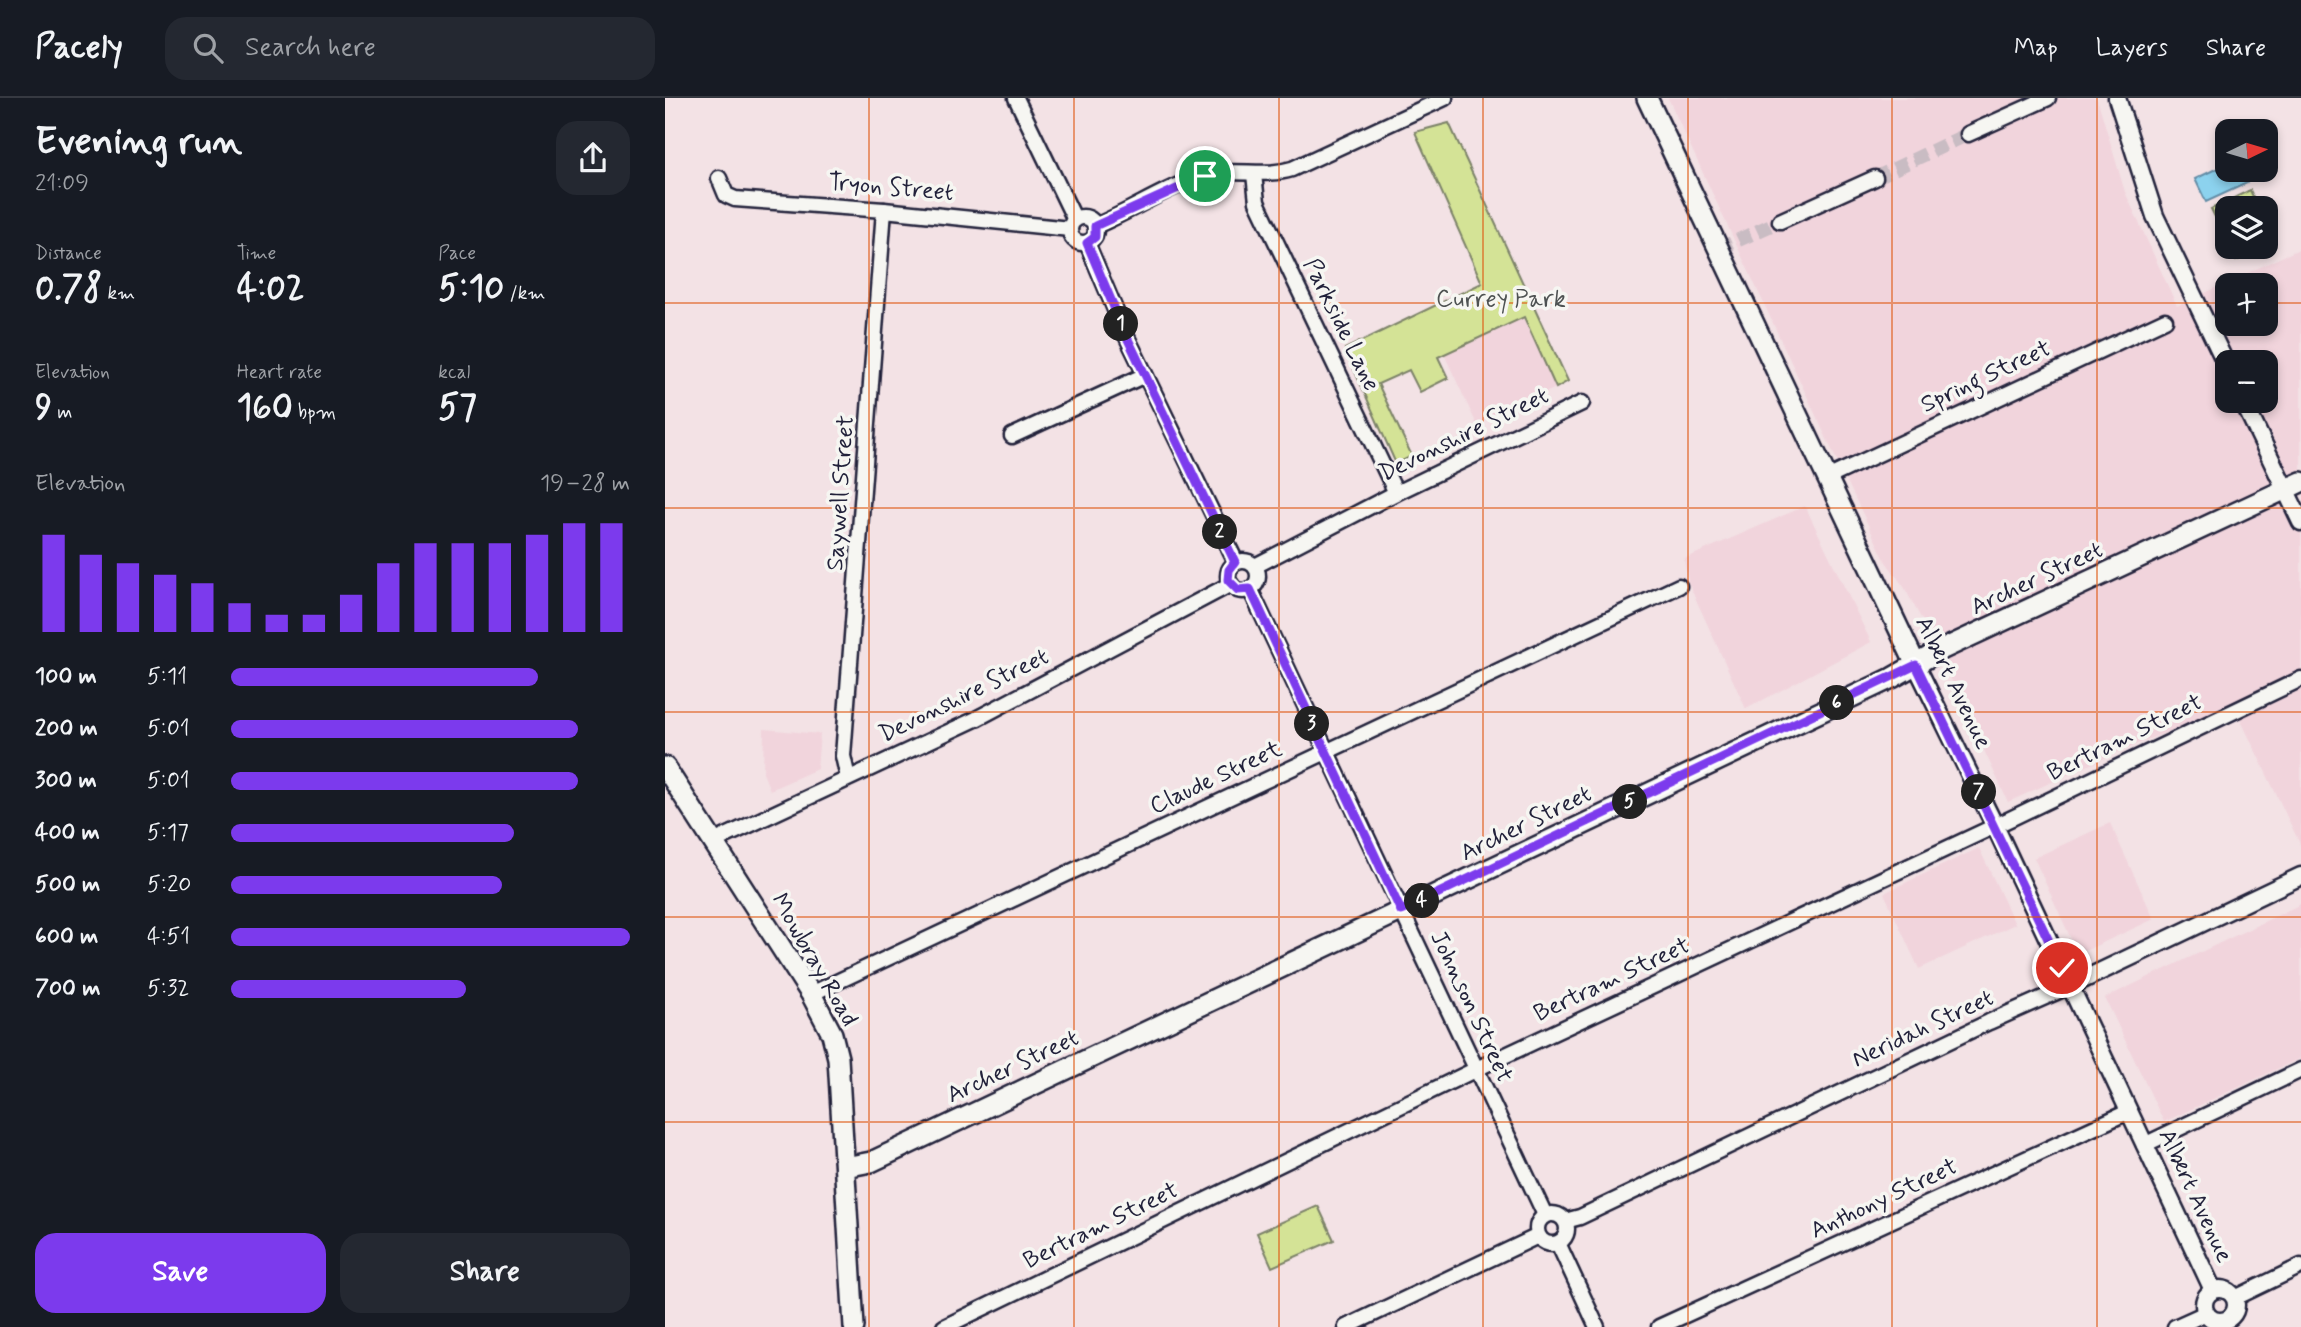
<!DOCTYPE html>
<html lang="en">
<head>
<meta charset="utf-8">
<style>
  :root { --surface:#171b24; --page:#242831; --text:#f1f3f6; --muted:#9ea1a6; --line:#363941; --accent:#7c3aed }
  body { margin:0; font-family:Mynerve,sans-serif; background:var(--page); color:var(--text); height:100vh; display:flex; flex-direction:column; font-size:26px; white-space:nowrap }
  * { box-sizing:border-box; margin:0 }
  p { font-size:23px; color:var(--muted) }
  .icon { flex:none; width:38px; height:38px; fill:none; stroke:currentColor; stroke-width:2; stroke-linecap:round; stroke-linejoin:round }
  .map { position:relative; flex:1; overflow:hidden }
  .sheet { display:flex; flex-direction:column; background:var(--surface); width:665px }
  .sheet>* { flex:none }
  .needle { width:46px; rotate:85deg }
  .tools { position:absolute; left:1550px; top:21px; display:grid; gap:14px }
  .tools a { display:grid; place-items:center; width:63px; height:63px; border-radius:14px; background:var(--surface); box-shadow:0 4px 10px #0003; font-size:35px }
  .pin { position:absolute; display:grid; place-items:center; width:60px; height:60px; color:#fff; margin:-30px; border:4px solid #fff; border-radius:50%; box-shadow:0 2px 7px #0007 }
  .km { position:absolute; width:35px; height:35px; margin:-18px; border-radius:50%; background:#222; color:#fff; font-size:19px; line-height:35px; text-align:center }
  .round { display:grid; place-items:center; flex:none; width:74px; height:74px; border-radius:21px; background:var(--page) }
  .summary { display:flex; align-items:center; justify-content:space-between; height:119px; padding:0 35px }
  h1 { font-size:38px; font-weight:700; line-height:52px }
  .figures { display:grid; grid-template-columns:repeat(3,1fr); gap:10px; height:119px; padding:7px 35px }
  .figures div { display:grid; align-content:center }
  .figures b { font-size:35px; font-weight:700 }
  .figures small { font-size:19px; font-weight:400 }
  .figures p { font-size:19px }
  .chart { height:196px; padding:14px 35px }
  .chart p { display:flex; justify-content:space-between }
  .chart svg { width:100%; height:126px; margin-top:7px; stroke:var(--accent); stroke-width:6 }
  .button { display:flex; gap:14px; margin-top:auto; padding:14px 35px }
  .button a { flex:1; height:80px; border-radius:21px; background:var(--accent); color:#fff; font-size:28px; font-weight:700; line-height:80px; text-align:center }
  .button a+a { background:var(--page); color:var(--text) }
  ul { padding:0 35px; list-style:none; font-size:23px }
  li { display:grid; grid-template-columns:112px 84px 1fr; align-items:center; height:52px }
  li i { height:18px; border-radius:9px; background:var(--accent) }
  header { display:flex; align-items:center; gap:42px; box-sizing:border-box; height:98px; padding:0 35px; background:var(--surface); border-bottom:2px solid var(--line) }
  header strong { font-size:33px }
  nav { display:flex; gap:38px; margin-inline-start:auto; font-size:24px }
  .search { width:490px; height:63px; background:var(--page); display:flex; align-items:center; gap:18px; box-sizing:border-box; padding:0 24px; border-radius:21px; color:var(--muted); font-size:26px }
  main { display:flex; flex:1; min-height:0 }
  .map>svg:first-child { display:block }
</style>
</head>
<body>
<header>
<strong>Pacely</strong>
<div class="search"><svg class="icon" aria-label="search" viewBox="0 0 24 24"><circle cx="10" cy="10" r="6"/><path d="M15 15l6 6"/></svg>Search here</div>
<nav><a>Map</a><a>Layers</a><a>Share</a></nav>
</header>
<main>
<section class="sheet">
<div class="summary"><div><h1>Evening run</h1><p>21:09</p></div><a class="round"><svg class="icon" aria-label="share" viewBox="0 0 24 24"><path d="M12 15V3M7 8l5-5 5 5M5 13v7h14v-7"/></svg></a></div>
<div class="figures">
<div><p>Distance</p><b>0.78<small> km</small></b></div>
<div><p>Time</p><b>4:02</b></div>
<div><p>Pace</p><b>5:10<small> /km</small></b></div>
</div>
<div class="figures">
<div><p>Elevation</p><b>9<small> m</small></b></div>
<div><p>Heart rate</p><b>160<small> bpm</small></b></div>
<div><p>kcal</p><b>57</b></div>
</div>
<div class="chart"><p><span>Elevation</span>19–28 m</p>
<svg viewBox="0 0 160 44" preserveAspectRatio="none"><path d="M5 44V10M15 44V17M25 44V20M35 44V24M45 44V27M55 44V34M65 44V38M75 44V38M85 44V31M95 44V20M105 44V13M115 44V13M125 44V13M135 44V10M145 44V6M155 44V6"/></svg>
</div>
<ul>
<li><b>100 m</b>5:11<i style="width:77%"></i></li>
<li><b>200 m</b>5:01<i style="width:87%"></i></li>
<li><b>300 m</b>5:01<i style="width:87%"></i></li>
<li><b>400 m</b>5:17<i style="width:71%"></i></li>
<li><b>500 m</b>5:20<i style="width:68%"></i></li>
<li><b>600 m</b>4:51<i style="width:100%"></i></li>
<li><b>700 m</b>5:32<i style="width:59%"></i></li>
</ul>
<div class="button"><a>Save</a><a>Share</a></div>
</section>
<div class="map">
<svg width="1636" height="1229" viewBox="0 0 1636 1229">
  <rect width="100%" height="100%" fill="#f3e2e5"/>
  <filter id="ink" filterUnits="userSpaceOnUse"><feTurbulence type="fractalNoise" baseFrequency=".0143" numOctaves="2"/><feDisplacementMap in="SourceGraphic" scale="14" xChannelSelector="R" yChannelSelector="G"/><feConvolveMatrix kernelMatrix="1 2 1 2 8 2 1 2 1" color-interpolation-filters="sRGB"/></filter>
  <g filter="url(#ink)">
    <!-- built -->
    <g fill="#f1d4dc" fill-rule="evenodd">
      <path d="M1003 0H1432L1460 94 1512 208 1636 150V748L1569 608 1459 651 1343 704 1268 542 1239 489 1221 464 1174 367ZM1563 187H1601V226H1563ZM1563 264H1601V303H1563Z"/>
      <polygon points="860,218 891,290 812,327 779,256"/>
      <polygon points="1140,408 1206,544 1081,611 1023,484 1019,461"/>
      <polygon points="99,631 155,636 152,671 105,692 98,675"/>
      <polygon points="1445,725 1489,821 1413,856 1369,760"/>
      <polygon points="1314,750 1350,826 1254,871 1219,795"/>
      <polygon points="1636,806 1636,960 1499,1024 1440,900"/>
    </g>
    <!-- green -->
    <g fill="#d4e396" stroke="#7b8268" stroke-width="2">
      <polygon points="784,25 903,283 891,290 859,219 773,259 783,280 755,294 744,272 713,286 747,358 731,366 680,251 817,185 750,34"/>
      <polygon points="1585,92 1593,110 1563,110 1563,145 1546,111"/>
      <polygon points="1564,149 1600,149 1571,163"/>
      <polygon points="653,1108 669,1142 607,1169 592,1135"/>
    </g>
    <!-- water -->
    <polygon fill="#8cd2ee" stroke="#628ca6" stroke-width="2" points="1563,65 1563,72 1576,72 1582,85 1541,104 1530,81"/>
    <g fill="none" stroke-linecap="round" stroke-linejoin="round">
      <!-- minor-tunnel -->
      <g stroke="#c9bcc3" stroke-width="14" stroke-dasharray="14 7" stroke-linecap="butt">
        <polyline points="1210,80 1303,36"/>
        <polyline points="1054,151 1115,123"/>
      </g>
      <defs>
        <g id="minor">
          <polyline points="351,0 410,122"/>
          <polyline points="1303,36 1383,0"/>
          <polyline points="589,76 592,104 731,395"/>
          <polyline points="54,80 61,97 70,101 219,112 405,131"/>
          <circle cx="418" cy="132" r="13"/>
          <polyline points="1115,123 1210,80"/>
          <path d="M430 128C467 113 502 88 540 78 569 69 598 80 627 71L780 0"/>
          <polyline points="422,145 459,233 571,464"/>
          <polyline points="347,338 480,277"/>
          <polyline points="1162,380 1500,222"/>
          <circle cx="578" cy="478" r="15"/>
          <polyline points="590,468 731,395 917,305"/>
          <polyline points="585,491 880,1117"/>
          <polyline points="183,680 178,658 219,112"/>
          <polyline points="48,744 311,621 566,486"/>
          <polyline points="146,896 1014,488"/>
          <polyline points="1479,1047 1636,972"/>
          <circle cx="887" cy="1131" r="15"/>
          <polyline points="900,1123 915,1119 1324,924 1405,888"/>
          <polyline points="893,1145 932,1229"/>
          <polyline points="1570,1200 1636,1168"/>
          <polyline points="279,1229 824,965 1347,720 1636,581"/>
          <polyline points="681,1229 873,1138"/>
          <polyline points="994,1229 1463,1014"/>
          <polyline points="1510,1229 1541,1215"/>
        </g>
        <g id="tertiary">
          <polyline points="1452,0 1490,118 1563,270"/>
          <polyline points="1578,303 1636,424"/>
          <polyline points="1251,567 1330,728 1548,1192"/>
          <polyline points="1405,888 1636,778"/>
          <circle cx="1555" cy="1207" r="16"/>
        </g>
        <g id="secondary">
          <polyline points="982,0 1251,567"/>
          <polyline points="0,669 146,896 167,936 173,960 189,1229"/>
          <polyline points="180,1069 206,1064 1227,580 1276,552 1636,384"/>
        </g>
      </defs>
      <!-- minor casing -->
      <use href="#minor" stroke="#22223b" stroke-width="19"/>
      <!-- tertiary casing -->
      <use href="#tertiary" stroke="#22223b" stroke-width="21"/>
      <!-- secondary casing -->
      <use href="#secondary" stroke="#22223b" stroke-width="24"/>
      <!-- minor -->
      <use href="#minor" stroke="#f6f6f2" stroke-width="14"/>
      <!-- tertiary -->
      <use href="#tertiary" stroke="#f6f6f2" stroke-width="16"/>
      <!-- secondary -->
      <use href="#secondary" stroke="#f6f6f2" stroke-width="19"/>
    </g>
  </g>
  <g fill="none" stroke-linecap="round" stroke-linejoin="round" filter="url(#ink)">
    <defs>
      <polyline id="route" points="540,78 430,128 430,139 422,145 459,233 570,464 564,472 563,482 573,492 585,491 736,813 1251,567 1397,870"/>
    </defs>
    <!-- route casing -->
    <use href="#route" stroke="#fff" stroke-width="14"/>
    <!-- route -->
    <use href="#route" stroke="#7c3aed" stroke-width="9"/>
  </g>
  <!-- grid -->
  <path fill="none" stroke="#de560e" stroke-width="2" stroke-opacity="0.55" d="M204 0V1229M409 0V1229M614 0V1229M818 0V1229M1023 0V1229M1227 0V1229M1432 0V1229M0 205H1563M1601 205H1636M0 410H1636M0 614H1636M0 819H1636M0 1024H1636"/>
  <g text-anchor="middle" dominant-baseline="central" stroke-width="7" stroke-linejoin="round" paint-order="stroke">
    <!-- street labels -->
    <g font-size="24" fill="#22223b" stroke="#f6f6f2">
      <text transform="translate(226 90) rotate(5)">Tryon Street</text>
      <text transform="translate(676 227) rotate(64)">Parkside Lane</text>
      <text transform="translate(1321 279) rotate(-25)">Spring Street</text>
      <text transform="translate(799 337) rotate(-26)">Devonshire Street</text>
      <text transform="translate(176 395) rotate(-86)">Saywell Street</text>
      <text transform="translate(1372 481) rotate(-25)">Archer Street</text>
      <text transform="translate(1288 585) rotate(64)">Albert Avenue</text>
      <text transform="translate(299 598) rotate(-26)">Devonshire Street</text>
      <text transform="translate(1460 640) rotate(-26)">Bertram Street</text>
      <text transform="translate(551 680) rotate(-25)">Claude Street</text>
      <text transform="translate(861 726) rotate(-26)">Archer Street</text>
      <text transform="translate(149 862) rotate(60)">Mowbray Road</text>
      <text transform="translate(947 882) rotate(-25)">Bertram Street</text>
      <text transform="translate(806 909) rotate(65)">Johnson Street</text>
      <text transform="translate(1258 931) rotate(-25)">Neridah Street</text>
      <text transform="translate(348 969) rotate(-25)">Archer Street</text>
      <text transform="translate(1530 1098) rotate(65)">Albert Avenue</text>
      <text transform="translate(1219 1101) rotate(-25)">Anthony Street</text>
      <text transform="translate(436 1128) rotate(-26)">Bertram Street</text>
    </g>
    <!-- park labels -->
    <g font-size="24" fill="#4e5252" stroke="#f6f6f2">
      <text x="836" y="201">Currey Park</text>
    </g>
  </g>
</svg>
<div class="tools">
<a><svg class="needle" viewBox="-14 -14 28 28"><path d="M0-13l5 13h-10z" fill="#e53935"/><path d="M0 13l5-13h-10z" fill="#9ea1a6"/></svg></a>
<a><svg class="icon" aria-label="layers" viewBox="0 0 24 24"><path d="M12 4l9 5-9 5-9-5zM3 14l9 5 9-5"/></svg></a>
<a>+</a>
<a>−</a>
</div>
<div class="pin" style="left:540px;top:78px;background:#1e9e55"><svg class="icon" aria-label="arrive" viewBox="0 0 24 24"><path d="M6 21V4h12l-3 4 3 4H6"/></svg></div>
<div class="pin" style="left:1397px;top:870px;background:#d93025"><svg class="icon" aria-label="check" viewBox="0 0 24 24"><path d="M5 12l5 5 9-10"/></svg></div>
<b class="km" style="left:456px;top:226px">1</b>
<b class="km" style="left:555px;top:434px">2</b>
<b class="km" style="left:647px;top:626px">3</b>
<b class="km" style="left:757px;top:803px">4</b>
<b class="km" style="left:965px;top:704px">5</b>
<b class="km" style="left:1172px;top:605px">6</b>
<b class="km" style="left:1314px;top:694px">7</b>
</div>
</main>
</body>
</html>
